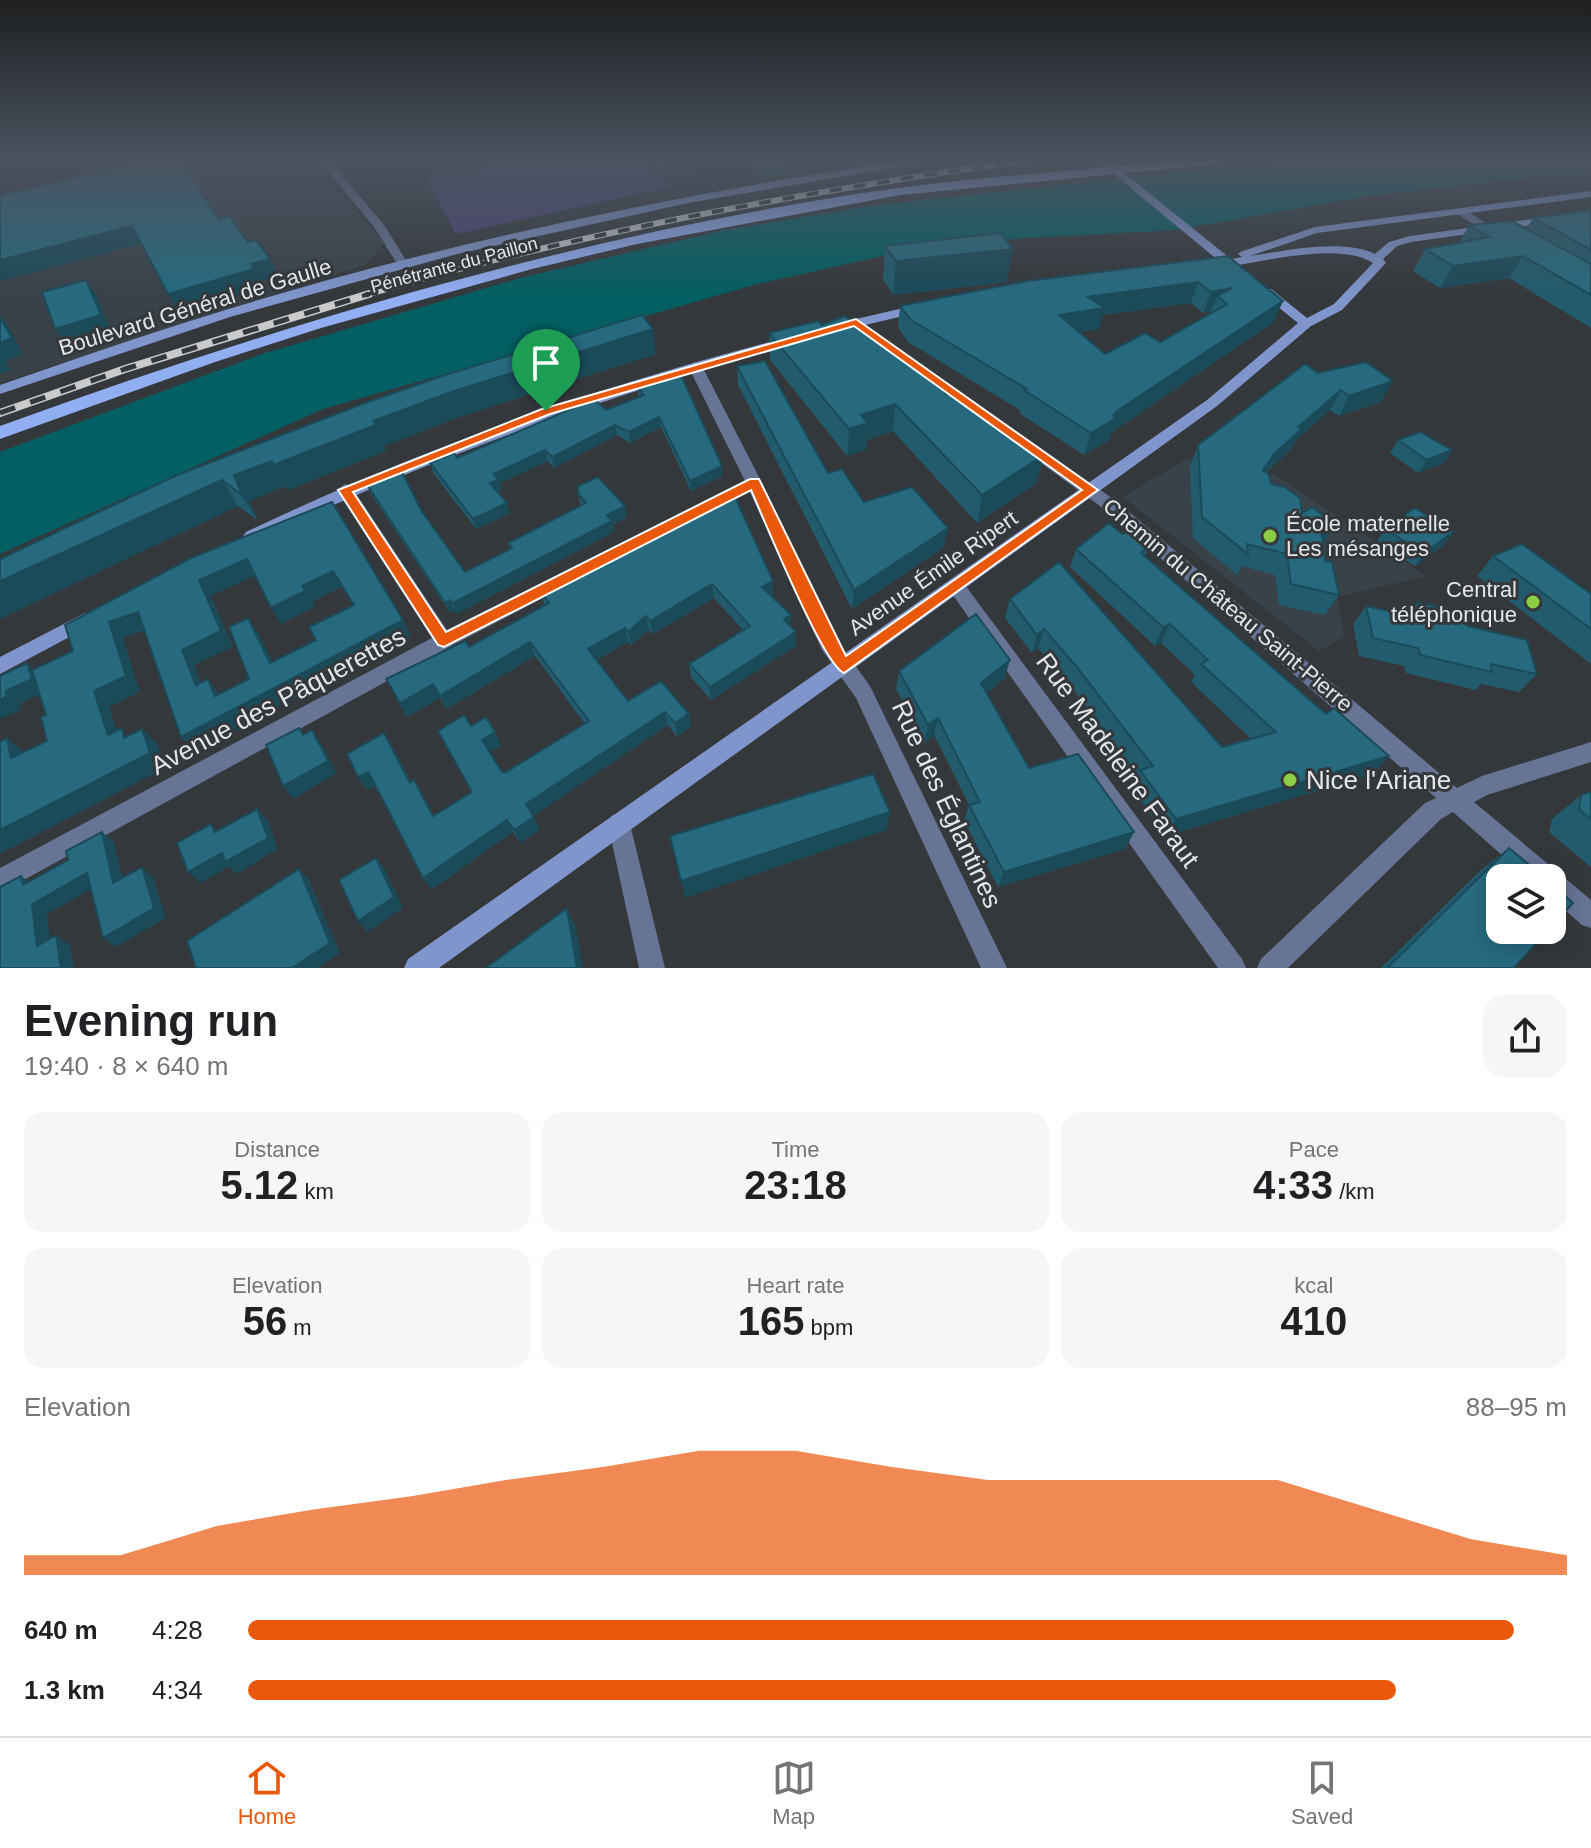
<!DOCTYPE html>
<html lang="en">
<head>
<meta charset="utf-8">
<style>
  :root { --surface:#fff; --page:#f6f6f6; --text:#202124; --muted:#757577; --line:#e0e0e0; --accent:#ea580c }
  body { margin:0; font-family:Arial,sans-serif; background:var(--page); color:var(--text); height:100vh; display:flex; flex-direction:column; font-size:30px; white-space:nowrap }
  * { box-sizing:border-box; margin:0 }
  p { font-size:26px; color:var(--muted) }
  .icon { flex:none; width:44px; height:44px; fill:none; stroke:currentColor; stroke-width:2; stroke-linecap:round; stroke-linejoin:round }
  .map { position:relative; height:968px; overflow:hidden }
  .side { display:flex; flex-direction:column; background:var(--surface); flex:1 }
  .side>* { flex:none }
  .tools { position:absolute; left:1486px; top:864px; display:grid; gap:16px }
  .tools a { display:grid; place-items:center; width:80px; height:80px; border-radius:16px; background:var(--surface); box-shadow:0 4px 20px #0003; font-size:40px }
  .pin { position:absolute; display:grid; place-items:center; width:68px; height:68px; color:#fff; margin:-82px -34px; border-radius:50% 50% 50% 0; rotate:-45deg; box-shadow:0 0 8px #0007 }
  .pin .icon { rotate:45deg }
  .round { display:grid; place-items:center; flex:none; width:84px; height:84px; border-radius:24px; background:var(--page) }
  .head { display:flex; align-items:center; justify-content:space-between; height:136px; padding:0 24px }
  h1 { font-size:44px; font-weight:700; line-height:60px }
  .figures { display:grid; grid-template-columns:repeat(3,1fr); gap:12px; height:136px; padding:8px 24px }
  .figures div { display:grid; align-content:center; border-radius:20px; background:var(--page); text-align:center }
  .figures b { font-size:40px; font-weight:700 }
  .figures small { font-size:22px; font-weight:400 }
  .figures p { font-size:22px }
  .chart { height:224px; padding:16px 24px }
  .chart p { display:flex; justify-content:space-between }
  .chart svg { width:100%; height:144px; margin-top:8px; fill:var(--accent); opacity:.7 }
  ul { padding:0 24px; list-style:none; font-size:26px }
  li { display:grid; grid-template-columns:128px 96px 1fr; align-items:center; height:60px }
  li i { height:20px; border-radius:10px; background:var(--accent) }
  .tab-bar { display:flex; justify-content:space-around; align-items:center; height:112px; border-top:2px solid var(--line); background:var(--surface); font-size:22px; color:var(--muted) }
  .tab-bar a { display:grid; justify-items:center; gap:4px }
  .tab-bar .on { color:var(--accent) }
  .map>svg:first-child { display:block }
</style>
</head>
<body>
<div class="map">
<svg width="1591" height="968" viewBox="0 0 1591 968">
  <rect width="100%" height="100%" fill="#35383b"/>
  <!-- built -->
  <g fill="#3a4249">
    <polygon points="203,160 308,160 385,242 365,265 0,383 0,205"/>
    <polygon points="1188,458 1253,486 1274,474 1426,576 1337,597 1344,637 1319,651 1123,497"/>
  </g>
  <!-- green -->
  <polygon fill="#4c4478" points="520,160 643,160 670,187 456,234 426,178"/>
  <!-- water -->
  <polygon fill="#035f63" points="1291,160 1591,160 1591,171 1368,196 1176,230 941,243 757,284 323,409 0,554 0,452 262,354 520,278 721,231 870,206"/>
  <g fill="none" stroke-linecap="round" stroke-linejoin="round">
    <!-- lane -->
    <polygon fill="#667496" fill-rule="evenodd" points="845,160 852,160 853,161 850,163"/>
    <!-- street -->
    <g fill="#667496" fill-rule="evenodd">
      <polygon points="319,160 329,160 384,225 409,265 407,267 399,267 375,228"/>
      <polygon points="1460,208 1464,209 1502,234 1492,236 1456,213 1455,211"/>
      <polygon points="695,362 702,366 762,483 836,639 870,686 1007,968 981,968 856,698 822,650 750,492 708,512 700,506 702,502 745,481 688,366"/>
      <polygon points="928,370 1116,501 1457,788 1482,776 1591,742 1591,762 1487,795 1474,802 1591,900 1591,928 1582,925 1552,899 1552,878 1528,878 1453,812 1441,819 1288,968 1257,968 1261,959 1425,803 1436,798 1104,509 923,377 921,374 923,371"/>
      <polygon points="345,484 351,486 447,630 617,545 629,545 632,549 629,553 451,646 0,893 0,868 432,638 337,490"/>
      <polygon points="956,579 962,581 1242,959 1246,968 1218,968 950,591 947,586 950,581"/>
      <polygon points="619,813 627,816 630,824 665,968 639,968 608,824 611,816"/>
    </g>
    <!-- secondary -->
    <g fill="#7f95cb" fill-rule="evenodd">
      <path d="M905 160H927L922 163 688 203 457 254 230 317 0 394V385C111 346 222 309 335 278 523 227 713 189 905 160Z"/>
      <path d="M1097 160H1108L1231 259 1242 257 1238 254 1240 252 1315 227 1591 191V197L1317 233 1250 256C1284 251 1343 238 1375 254L1389 242 1410 236 1591 211V217L1411 242 1397 246 1383 259 1386 263 1384 265 1342 310 1311 326 1217 406 439 968H404L408 959 1207 400 1298 323 1263 295V289H1271L1307 318 1334 304 1373 263C1343 243 1273 259 1238 265L1237 268C1235 269 1212 268 1209 267V263L1219 261Z"/>
      <polygon points="921,304 927,308 925,311 835,332 829,328 830,325"/>
      <path d="M789 337 794 338V344C608 396 432 456 258 540H246L243 536 246 532C420 449 602 385 789 337Z"/>
      <polygon points="85,613 92,615 94,620 92,625 0,674 0,657"/>
    </g>
    <!-- primary -->
    <path fill="#92aef3" fill-rule="evenodd" d="M1186 160H1225L1219 164 900 195 637 244 532 269 321 328 215 362 0 439V426C278 325 563 240 856 194 966 177 1076 171 1186 160Z"/>
    <defs>
      <path id="rail-far1" d="M362 296C580 232 804 192 1028 160"/>
      <polyline id="rail" points="0,413 125,369 369,294"/>
    </defs>
    <!-- rail-far1 casing -->
    <use href="#rail-far1" stroke="#c8cacc" stroke-width="6"/>
    <!-- rail casing -->
    <use href="#rail" stroke="#c8cacc" stroke-width="8"/>
    <!-- rail-far1 -->
    <use href="#rail-far1" stroke="#35383b" stroke-width="4" stroke-dasharray="12" stroke-linecap="butt"/>
    <!-- rail -->
    <use href="#rail" stroke="#35383b" stroke-width="5" stroke-dasharray="16" stroke-linecap="butt"/>
  </g>
  <!-- wall -->
  <g fill="#225b6d" fill-rule="evenodd">
    <polygon points="0,160 29,160 17,166 8,164 0,168"/>
    <polygon points="654,160 689,160 691,171 665,173"/>
    <polygon points="746,160 846,160 846,164 762,177"/>
    <polygon points="1591,210 1591,328 1509,278 1440,288 1413,271 1425,249 1459,243 1469,225 1526,229 1533,218"/>
    <polygon points="885,246 1007,282 893,295 883,279"/>
    <path d="M1228 256 1274 322 1111 433 1109 440 1084 455 1019 413 1020 410 908 342 898 327 900 306ZM1191 303 1203 313 1211 311V313L1160 342 1105 354 1079 332 1099 329 1103 315Z"/>
    <polygon points="822,325 946,386 945,393 1044,455 1037,483 977,523 893,431 867,440 866,450 847,456 770,360 769,333"/>
    <polygon points="656,354 462,416 384,446 386,451 288,490 285,486 249,501 258,521 238,506 12,613 175,476"/>
    <polygon points="737,366 828,473 864,502 944,547 852,609 738,385"/>
    <polygon points="1318,373 1381,402 1339,416 1330,410 1296,440 1291,449 1266,473 1271,484 1302,513 1335,524 1323,545 1325,561 1339,595 1325,615 1279,605 1275,575 1242,566 1237,575 1193,538 1190,466 1198,445"/>
    <polygon points="638,388 722,476 691,491 661,427 630,443 617,435 554,468 548,461 500,483 502,490 498,492 510,513 476,529 434,474 430,463 457,458 606,410 639,396"/>
    <polygon points="1398,440 1452,450 1444,463 1418,473 1390,453"/>
    <polygon points="366,483 465,572 510,549 508,543 581,506 578,494 627,517 613,524 614,532 457,614 455,611 450,613 371,494"/>
    <polygon points="722,495 773,595 771,596 791,626 796,632 796,646 711,700 691,677 689,664 743,630 714,598 653,634 649,630 631,645 628,642 597,660 628,701 689,714 691,727 677,737 668,725 533,815 540,829 520,843 513,832 431,890 376,785 367,790 358,777 392,746 411,782 422,793 433,815 471,792 471,726 501,745 490,752 502,772 506,772 585,724 535,656 447,709 440,698 407,717 386,679 469,647 545,606 541,593"/>
    <polygon points="1385,529 1453,532 1444,545 1415,566 1376,543"/>
    <polygon points="1122,534 1148,547 1145,556 1326,714 1389,756 1373,774 1166,836 1131,787 1137,776 1069,684 1038,648 1032,653 1005,618 1010,599 1222,747 1251,739 1191,682 1195,675 1161,643 1155,646 1070,567 1076,549"/>
    <polygon points="1493,556 1591,594 1591,664 1477,576"/>
    <polygon points="1417,602 1467,626 1537,674 1519,692 1481,684 1475,690 1406,673 1404,666 1359,656 1353,624 1366,606 1407,615"/>
    <polygon points="899,671 1005,678 987,693 1029,768 1134,832 1125,849 998,887 964,821 969,805 934,735 925,743 896,689"/>
    <polygon points="1591,792 1591,867 1549,832 1552,819 1581,795"/>
    <polygon points="1509,848 1514,968 1381,968 1481,870"/>
  </g>
  <!-- shaded-wall -->
  <g fill="#1b4a59">
    <polygon points="0,160 5,160 8,164 0,168"/>
    <polygon points="13,160 29,160 17,166"/>
    <polygon points="690,160 691,171 665,173 664,163"/>
    <polygon points="822,160 846,160 846,164 762,177 762,169"/>
    <polygon points="855,160 877,160 855,163"/>
    <polygon points="132,226 141,244 0,281 0,260"/>
    <polygon points="1013,249 1007,282 893,295 896,261"/>
    <polygon points="1523,256 1509,278 1440,288 1453,266"/>
    <polygon points="270,259 278,276 260,282 263,287 178,313 168,294"/>
    <polygon points="86,280 97,296 111,332 67,347 55,329"/>
    <polygon points="1198,282 1191,303 1103,315 1099,329 1054,336 1059,315 1088,297"/>
    <polygon points="1232,288 1217,296 1211,311 1203,313 1211,292"/>
    <polygon points="1283,301 1274,322 1111,433 1109,440 1084,455 1091,433 1113,416 1117,411"/>
    <polygon points="0,315 8,326 23,354 6,360 11,370 0,374"/>
    <polygon points="653,329 656,354 462,416 384,446 386,451 288,490 285,486 249,501 258,521 242,495 234,475 373,421 454,391"/>
    <polygon points="1393,381 1381,402 1339,416 1349,396"/>
    <polygon points="1341,390 1330,410 1296,440 1291,449 1265,474 1263,470 1275,453 1298,427"/>
    <polygon points="895,404 893,431 867,440 866,450 847,456 849,429 861,415"/>
    <polygon points="659,417 661,427 630,443 629,432"/>
    <polygon points="615,425 617,435 554,468 552,457"/>
    <polygon points="545,450 548,461 500,483 502,490 494,494 490,483 494,474"/>
    <polygon points="1452,450 1444,463 1418,473 1427,460"/>
    <polygon points="1044,455 1037,483 977,523 982,495"/>
    <polygon points="722,466 722,476 691,491 690,481"/>
    <polygon points="222,480 238,506 0,619 0,581"/>
    <polygon points="507,503 510,513 476,529 473,519"/>
    <polygon points="625,506 627,517 613,524 614,532 457,614 453,603 607,515"/>
    <polygon points="1335,524 1323,545 1321,529"/>
    <polygon points="948,528 944,547 852,609 854,590"/>
    <polygon points="1453,532 1444,545 1415,566 1424,553"/>
    <polygon points="247,559 257,575 211,596 233,647 194,665 209,701 196,685 182,650 199,580"/>
    <polygon points="333,571 342,587 312,602 315,607 281,624 271,608 302,586"/>
    <polygon points="773,581 773,595 763,601 762,587"/>
    <polygon points="712,584 714,598 653,634 650,621"/>
    <polygon points="450,600 455,611 450,613 445,603"/>
    <polygon points="138,612 151,628 123,638 140,692 109,707 123,751 108,735 94,691 109,622"/>
    <polygon points="791,615 791,629 784,619"/>
    <polygon points="646,616 649,630 631,645 628,632"/>
    <polygon points="248,618 259,634 281,679 270,663"/>
    <polygon points="403,620 411,636 195,752 181,737"/>
    <polygon points="1170,624 1161,643 1155,646 1163,627"/>
    <polygon points="625,628 628,642 592,663 588,649"/>
    <polygon points="1044,629 1038,648 1032,653 1037,635"/>
    <polygon points="796,632 796,646 711,700 710,687"/>
    <polygon points="530,642 535,656 447,709 440,696"/>
    <polygon points="1010,660 1005,678 977,701 981,683"/>
    <polygon points="27,663 40,676 45,692 20,704 20,710 0,719 0,700"/>
    <polygon points="208,679 220,695 215,696"/>
    <polygon points="433,684 440,698 407,717 400,703"/>
    <polygon points="665,712 668,725 532,817 526,804"/>
    <polygon points="689,714 691,727 677,737 675,723"/>
    <polygon points="938,718 934,735 925,743 928,725"/>
    <polygon points="142,729 157,744 165,768 0,854 0,830"/>
    <polygon points="312,730 321,743 337,773 293,799 283,786"/>
    <polygon points="495,732 501,745 488,753 482,740"/>
    <polygon points="7,738 25,754 11,758"/>
    <polygon points="1389,756 1373,774 1166,836 1176,819"/>
    <polygon points="368,772 376,785 367,790 358,777"/>
    <polygon points="257,809 268,821 278,849 237,874 229,867 200,883 188,872"/>
    <polygon points="890,812 887,830 685,898 681,881"/>
    <polygon points="534,817 540,829 520,843 514,830"/>
    <polygon points="507,820 513,832 431,890 423,878"/>
    <polygon points="102,832 114,842 126,893 113,883"/>
    <polygon points="1134,832 1125,849 998,887 1004,872"/>
    <polygon points="376,858 385,869 403,908 367,932 358,921"/>
    <polygon points="142,867 153,877 166,918 116,947 103,938"/>
    <polygon points="299,869 309,880 340,953 317,968 292,968"/>
    <polygon points="87,873 100,884 47,914 52,955 37,946 32,904"/>
    <polygon points="21,876 35,886 23,885"/>
    <polygon points="567,908 576,928 583,968 577,968"/>
    <polygon points="56,935 70,945 74,968 61,968"/>
  </g>
  <!-- building -->
  <g fill="#276a7f" stroke="#1b4a59" stroke-width="2" fill-rule="evenodd">
    <polygon points="155,160 180,160 219,219 230,216 248,242 256,240 270,259 251,264 254,269 168,294 132,226 0,260 0,195"/>
    <polygon points="661,160 690,160 664,163"/>
    <polygon points="753,160 822,160 762,169"/>
    <polygon points="1591,210 1591,250 1533,218"/>
    <polygon points="1512,221 1591,264 1591,295 1523,256 1453,266 1425,249 1489,237 1469,225"/>
    <polygon points="1000,233 1013,249 896,261 885,246"/>
    <path d="M1228 256 1283 301 1117 411 1113 416 1116 418 1091 433 1024 390 1027 389 911 320 900 306 1027 281ZM1198 282 1211 292 1232 288 1217 296 1227 304 1160 342 1145 333 1105 354 1059 315 1105 308 1088 297Z"/>
    <polygon points="86,280 101,315 55,329 42,292"/>
    <polygon points="642,315 653,329 454,391 373,421 376,425 273,465 272,461 234,475 242,495 222,480 0,581 0,559 175,476 365,403 442,376"/>
    <polygon points="845,316 946,386 943,390 946,394 957,394 1044,455 982,495 895,404 861,415 868,423 849,429 769,333 818,321 822,325"/>
    <polygon points="0,317 12,338 0,343"/>
    <polygon points="765,361 828,473 842,469 864,502 912,487 948,528 854,590 737,366"/>
    <polygon points="1366,362 1393,381 1349,396 1341,390 1298,427 1302,429 1275,453 1263,470 1269,475 1271,484 1285,487 1300,498 1302,513 1312,507 1335,524 1321,529 1325,561 1332,562 1339,595 1291,584 1287,554 1247,544 1248,554 1202,517 1198,445 1305,364 1318,373"/>
    <polygon points="681,375 722,466 690,481 659,417 629,432 615,425 552,457 545,450 494,474 498,480 490,483 507,503 473,519 430,463 454,453 457,458 594,399 606,410 644,395 638,388"/>
    <polygon points="1420,432 1452,450 1427,460 1398,440"/>
    <polygon points="400,468 421,510 465,572 512,548 508,543 586,503 578,494 578,486 598,477 625,506 607,515 612,521 453,603 450,600 445,603 366,483"/>
    <polygon points="722,495 735,497 773,581 762,587 791,615 784,619 796,632 710,687 689,664 750,626 712,584 650,621 646,616 628,632 625,628 588,649 628,701 661,681 689,714 675,723 665,712 526,804 534,817 514,830 507,820 423,878 370,775 368,772 358,777 347,754 384,733 410,783 414,780 433,816 472,792 438,731 464,715 471,726 486,717 495,732 482,740 502,772 506,772 589,721 530,642 440,696 433,684 400,703 386,679 465,641 469,647 549,603 541,593"/>
    <path d="M332 502 403 620 181 737 138 612 109 622 126 676 94 691 108 735 122 728 124 738 142 729 150 753 0 830V742L7 738 11 758 47 741 41 717 46 715 32 670 73 651 65 625 191 558ZM247 559 271 608 305 591 302 586 333 571 354 605 309 627 316 640 270 663 248 618 229 627 249 679 215 696 208 679 196 685 182 650 221 631 199 580Z"/>
    <polygon points="1415,508 1453,532 1424,553 1385,529"/>
    <polygon points="1109,523 1122,534 1130,532 1148,547 1141,553 1326,714 1334,708 1389,756 1176,819 1140,770 1153,766 1076,666 1044,629 1037,635 1010,599 1059,562 1222,747 1276,732 1201,664 1208,660 1170,624 1163,627 1076,549"/>
    <polygon points="1522,544 1591,594 1591,629 1493,556"/>
    <polygon points="1417,602 1463,612 1467,626 1527,640 1537,674 1491,664 1492,672 1420,655 1418,648 1373,638 1366,606 1420,618"/>
    <polygon points="976,614 1010,660 981,683 1029,768 1078,754 1134,832 1004,872 969,805 980,802 938,718 928,725 899,671"/>
    <polygon points="27,663 32,679 6,691 6,697 0,700 0,676"/>
    <polygon points="299,728 303,735 312,730 328,761 283,786 266,745"/>
    <polygon points="873,774 890,812 681,881 670,836"/>
    <polygon points="1591,792 1591,819 1579,809 1581,795"/>
    <polygon points="257,809 268,838 225,862 222,853 188,872 177,843 211,824 215,832"/>
    <polygon points="102,832 113,883 142,867 154,908 103,938 87,873 32,904 37,946 56,935 61,968 0,968 0,887 21,876 23,885 68,860 66,851"/>
    <polygon points="1509,848 1545,878 1500,878 1500,930 1548,930 1514,968 1387,968"/>
    <polygon points="376,858 394,897 358,921 339,880"/>
    <polygon points="299,869 330,943 292,968 196,968 187,941"/>
    <polygon points="1552,884 1573,903 1552,926"/>
    <polygon points="567,908 577,968 486,968"/>
  </g>
  <!-- sky -->
  <linearGradient id="sky" x2="0" y2="1"><stop stop-color="#1d1f20"/><stop offset="0.54" stop-color="#4b5360"/><stop offset="1" stop-color="#4b5360" stop-opacity="0"/></linearGradient>
  <rect width="1591" height="295" fill="url(#sky)"/>
  <!-- route -->
  <path fill="#ea580c" stroke="#fff" stroke-width="2" fill-rule="evenodd" d="M856 319 1098 490 844 673C823 665 764 519 751 490L444 647 438 645 338 490 542 409ZM854 326 1082 490 846 656 759 479H750L446 632 353 492 550 414Z"/>
  <!-- markers -->
  <g fill="#8bce46" stroke="#35383b" stroke-width="3">
    <circle cx="1270" cy="536" r="8"/>
    <circle cx="1533" cy="602" r="8"/>
    <circle cx="1290" cy="780" r="8"/>
  </g>
  <g text-anchor="middle" dominant-baseline="central" stroke-width="6" stroke-linejoin="round" paint-order="stroke">
    <!-- far-street labels -->
    <g font-size="18" fill="#e4e6e8" stroke="#35383b">
      <text transform="translate(454 265) rotate(-15)">Pénétrante du Paillon</text>
    </g>
    <!-- street labels -->
    <g font-size="22" fill="#e4e6e8" stroke="#35383b">
      <text transform="translate(195 307) rotate(-17)">Boulevard Général de Gaulle</text>
      <text transform="translate(933 573) rotate(-35)">Avenue Émile Ripert</text>
      <text transform="translate(1228 605) rotate(40)">Chemin du Château Saint-Pierre</text>
    </g>
    <!-- poi labels -->
    <g font-size="22" fill="#e4e6e8" stroke="#35383b" text-anchor="start">
      <text x="1286" y="523">École maternelle<tspan x="1286" dy="25">Les mésanges</tspan></text>
      <text x="1517" y="589" text-anchor="end">Central<tspan x="1517" dy="25">téléphonique</tspan></text>
    </g>
    <!-- near-street labels -->
    <g font-size="26" fill="#e4e6e8" stroke="#35383b">
      <text transform="translate(278 701) rotate(-28)">Avenue des Pâquerettes</text>
      <text transform="translate(1118 760) rotate(54)">Rue Madeleine Faraut</text>
      <text transform="translate(947 804) rotate(65)">Rue des Églantines</text>
    </g>
    <!-- near-poi labels -->
    <g font-size="26" fill="#e4e6e8" stroke="#35383b" text-anchor="start">
      <text x="1306" y="780">Nice l'Ariane</text>
    </g>
  </g>
</svg>
<div class="tools">
<a><svg class="icon" aria-label="layers" viewBox="0 0 24 24"><path d="M12 4l9 5-9 5-9-5zM3 14l9 5 9-5"/></svg></a>
</div>
<div class="pin" style="left:546px;top:411px;background:#1e9e55"><svg class="icon" aria-label="arrive" viewBox="0 0 24 24"><path d="M6 21V4h12l-3 4 3 4H6"/></svg></div>
</div>
<section class="side">
<div class="head"><div><h1>Evening run</h1><p>19:40 · 8 × 640 m</p></div><a class="round"><svg class="icon" aria-label="share" viewBox="0 0 24 24"><path d="M12 15V3M7 8l5-5 5 5M5 13v7h14v-7"/></svg></a></div>
<div class="figures">
<div><p>Distance</p><b>5.12<small> km</small></b></div>
<div><p>Time</p><b>23:18</b></div>
<div><p>Pace</p><b>4:33<small> /km</small></b></div>
</div>
<div class="figures">
<div><p>Elevation</p><b>56<small> m</small></b></div>
<div><p>Heart rate</p><b>165<small> bpm</small></b></div>
<div><p>kcal</p><b>410</b></div>
</div>
<div class="chart"><p><span>Elevation</span>88–95 m</p>
<svg viewBox="0 0 160 44" preserveAspectRatio="none"><path d="M0 44V38L10 38L20 29L30 24L40 20L50 15L60 11L70 6L80 6L90 11L100 15L110 15L120 15L130 15L140 24L150 33L160 38V44z"/></svg>
</div>
<ul>
<li><b>640 m</b>4:28<i style="width:96%"></i></li>
<li><b>1.3 km</b>4:34<i style="width:87%"></i></li>
</ul>
</section>
<nav class="tab-bar">
<a class="on"><svg class="icon" aria-label="home" viewBox="0 0 24 24"><path d="M3 11l9-7 9 7M6 9v11h12V9"/></svg>Home</a>
<a><svg class="icon" aria-label="map" viewBox="0 0 24 24"><path d="M3 6l6-2 6 2 6-2v14l-6 2-6-2-6 2zM9 4v14M15 6v14"/></svg>Map</a>
<a><svg class="icon" aria-label="saved" viewBox="0 0 24 24"><path d="M7 4h10v16l-5-4-5 4z"/></svg>Saved</a>
</nav>
</body>
</html>
